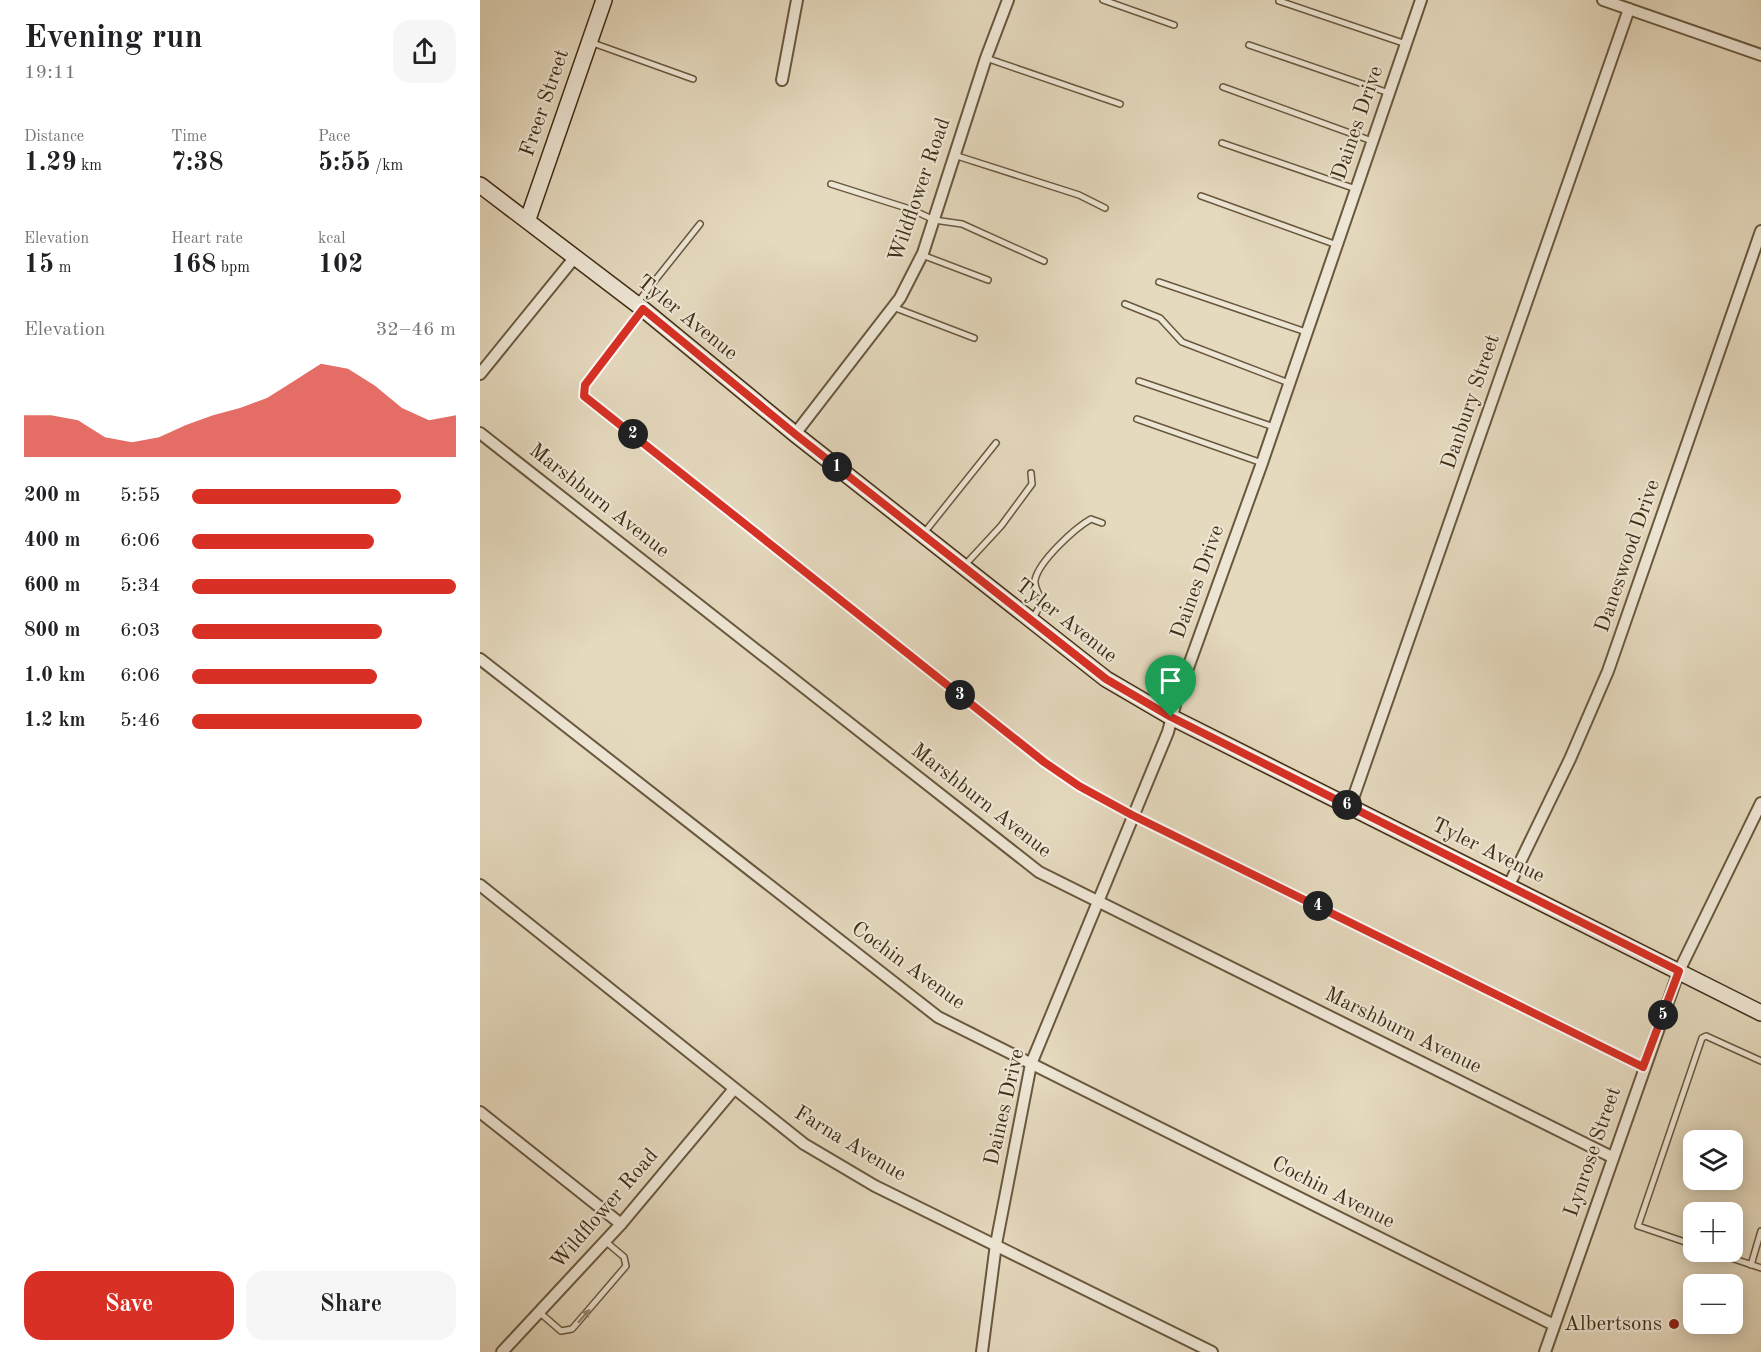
<!DOCTYPE html>
<html lang="en">
<head>
<meta charset="utf-8">
<style>
  :root { --surface:#fff; --page:#f6f6f6; --text:#202124; --muted:#757577; --accent:#d93025 }
  body { margin:0; font-family:"Old Standard TT",serif; background:var(--page); color:var(--text); height:100vh; display:flex; flex-direction:column; font-size:22px; white-space:nowrap }
  * { box-sizing:border-box; margin:0 }
  p { font-size:20px; color:var(--muted) }
  .icon { flex:none; width:33px; height:33px; fill:none; stroke:currentColor; stroke-width:2; stroke-linecap:round; stroke-linejoin:round }
  .map { position:relative; flex:1; overflow:hidden }
  .panel { display:flex; flex-direction:column; background:var(--surface); width:480px }
  .panel>* { flex:none }
  .controls { position:absolute; left:1203px; top:1130px; display:grid; gap:12px }
  .controls a { display:grid; place-items:center; width:60px; height:60px; border-radius:12px; background:var(--surface); box-shadow:0 3px 15px #0003; font-size:30px }
  .pin { position:absolute; display:grid; place-items:center; width:51px; height:51px; color:#fff; margin:-62px -26px; border-radius:50% 50% 50% 0; rotate:-45deg; box-shadow:0 0 6px #0007 }
  .pin .icon { rotate:45deg }
  .km { position:absolute; width:30px; height:30px; margin:-15px; border-radius:50%; background:#222; color:#fff; font-size:16px; line-height:30px; text-align:center }
  .round { display:grid; place-items:center; flex:none; width:63px; height:63px; border-radius:18px; background:var(--page) }
  .summary { display:flex; align-items:center; justify-content:space-between; height:102px; padding:0 24px }
  h1 { font-size:33px; font-weight:800; line-height:45px }
  .figures { display:grid; grid-template-columns:repeat(3,1fr); gap:9px; height:102px; padding:6px 24px }
  .figures div { display:grid; align-content:center }
  .figures b { font-size:26px; font-weight:800 }
  .figures small { font-size:16px; font-weight:400 }
  .figures p { font-size:16px }
  .chart { height:168px; padding:12px 24px }
  .chart p { display:flex; justify-content:space-between }
  .chart svg { width:100%; height:108px; margin-top:6px; fill:var(--accent); opacity:.7 }
  .primary-button { display:flex; gap:12px; margin-top:auto; padding:12px 24px }
  .primary-button a { flex:1; height:69px; border-radius:18px; background:var(--accent); color:#fff; font-size:24px; font-weight:800; line-height:69px; text-align:center }
  .primary-button a+a { background:var(--page); color:var(--text) }
  ul { padding:0 24px; list-style:none; font-size:20px }
  li { display:grid; grid-template-columns:96px 72px 1fr; align-items:center; height:45px }
  li i { height:15px; border-radius:8px; background:var(--accent) }
  main { display:flex; flex:1; min-height:0 }
  .map>svg:first-child { display:block }
</style>
</head>
<body>
<main>
<section class="panel">
<div class="summary"><div><h1>Evening run</h1><p>19:11</p></div><a class="round"><svg class="icon" aria-label="share" viewBox="0 0 24 24"><path d="M12 15V3M7 8l5-5 5 5M5 13v7h14v-7"/></svg></a></div>
<div class="figures">
<div><p>Distance</p><b>1.29<small> km</small></b></div>
<div><p>Time</p><b>7:38</b></div>
<div><p>Pace</p><b>5:55<small> /km</small></b></div>
</div>
<div class="figures">
<div><p>Elevation</p><b>15<small> m</small></b></div>
<div><p>Heart rate</p><b>168<small> bpm</small></b></div>
<div><p>kcal</p><b>102</b></div>
</div>
<div class="chart"><p><span>Elevation</span>32–46 m</p>
<svg viewBox="0 0 160 44" preserveAspectRatio="none"><path d="M0 44V27L10 27L20 29L30 36L40 38L50 36L60 31L70 27L80 24L90 20L100 13L110 6L120 8L130 15L140 24L150 29L160 27V44z"/></svg>
</div>
<ul>
<li><b>200 m</b>5:55<i style="width:79%"></i></li>
<li><b>400 m</b>6:06<i style="width:69%"></i></li>
<li><b>600 m</b>5:34<i style="width:100%"></i></li>
<li><b>800 m</b>6:03<i style="width:72%"></i></li>
<li><b>1.0 km</b>6:06<i style="width:70%"></i></li>
<li><b>1.2 km</b>5:46<i style="width:87%"></i></li>
</ul>
<div class="primary-button"><a>Save</a><a>Share</a></div>
</section>
<div class="map">
<svg width="1281" height="1352" viewBox="0 0 1281 1352">
  <rect width="100%" height="100%" fill="#e5d9be"/>
  <filter id="stains"><feTurbulence type="fractalNoise" baseFrequency=".00333" numOctaves="4"/><feColorMatrix values="0 0 0 0 .2 0 0 0 0 .09 0 0 0 0 .02 0 0 0 .5 -.17"/></filter>
  <radialGradient id="worn" r=".72"><stop offset=".6" stop-color="#630" stop-opacity="0"/><stop offset="1" stop-color="#630" stop-opacity=".3"/></radialGradient>
  <g fill="none" stroke-linecap="round" stroke-linejoin="round">
    <defs>
      <g id="lane">
        <polyline points="623,0 694,25"/>
        <polyline points="799,1 926,44"/>
        <polyline points="110,42 213,79"/>
        <polyline points="769,45 909,93"/>
        <polyline points="506,58 640,104"/>
        <polyline points="743,87 892,141"/>
        <polyline points="742,143 876,189"/>
        <polyline points="474,155 599,195 625,208"/>
        <polyline points="351,184 433,210 454,220 482,224 564,261"/>
        <polyline points="721,196 857,245"/>
        <polyline points="442,255 508,280"/>
        <polyline points="679,282 826,332"/>
        <polyline points="157,303 220,224"/>
        <polyline points="645,304 680,318 702,342 809,383"/>
        <polyline points="413,307 494,338"/>
        <polyline points="162,311 105,385 104,396 564,762 599,786 652,815 1163,1067"/>
        <polyline points="659,381 794,427"/>
        <polyline points="657,419 782,463"/>
        <polyline points="444,533 516,443"/>
        <polyline points="484,566 521,526 552,484 551,473"/>
        <path d="M552 620 562 602C560 595 554 588 555 580 559 561 595 528 611 519L622 523"/>
        <polyline points="1214,1245 1158,1226 1222,1038 1226,1036 1281,1061"/>
        <polyline points="1230,1251 1281,1268"/>
        <polyline points="1271,1265 1281,1231"/>
        <polyline points="59,1312 81,1331 92,1329 146,1266 144,1257 125,1241"/>
      </g>
      <g id="street">
        <polyline points="1123,0 1281,55"/>
        <polyline points="302,80 317,0"/>
        <polyline points="0,374 95,257"/>
        <polyline points="0,433 559,872 1132,1157"/>
        <polyline points="315,434 420,298 443,253 506,58 528,0"/>
        <polyline points="0,659 458,1017 1074,1325"/>
        <polyline points="870,807 1149,9"/>
        <polyline points="0,885 324,1144 395,1186 732,1352"/>
        <polyline points="1029,885 1090,759 1128,671 1281,231"/>
        <polyline points="0,1112 141,1224"/>
        <polyline points="22,1352 141,1224 254,1089"/>
        <polyline points="502,1352 516,1244 551,1064 688,732 696,701 782,463 941,0"/>
        <polyline points="1065,1352 1199,971 1281,803"/>
      </g>
      <g id="secondary">
        <polyline points="0,185 163,309 315,434 626,679 691,717 1281,1013"/>
        <polyline points="48,219 124,0"/>
      </g>
    </defs>
    <!-- lane casing -->
    <use href="#lane" stroke="#69583e" stroke-width="8"/>
    <!-- street casing -->
    <use href="#street" stroke="#69583e" stroke-width="14"/>
    <!-- secondary casing -->
    <use href="#secondary" stroke="#402d14" stroke-width="18"/>
    <!-- lane -->
    <use href="#lane" stroke="#eee6d5" stroke-width="5"/>
    <!-- street -->
    <use href="#street" stroke="#eee6d5" stroke-width="10"/>
    <!-- secondary -->
    <use href="#secondary" stroke="#eee6d5" stroke-width="15"/>
  </g>
  <!-- one-way arrows -->
  <defs><path id="oneway-solid" d="M-6-.8H1V-3.2L6.5 0L1 3.2V.8H-6Z" transform="scale(1.5)"/></defs>
  <use fill="#978a74" href="#oneway-solid" transform="translate(104 1316) rotate(-48)"/>
  <g fill="none" stroke-linecap="round" stroke-linejoin="round">
    <defs>
      <polygon id="route" points="163,309 315,434 626,679 691,717 1199,971 1163,1067 652,815 599,786 564,762 104,396 105,385"/>
    </defs>
    <!-- route casing -->
    <use href="#route" stroke="#fff" stroke-width="12"/>
    <!-- route -->
    <use href="#route" stroke="#d93025" stroke-width="8"/>
  </g>
  <!-- markers -->
  <circle fill="#8f2418" stroke="#eee6d5" stroke-width="2" cx="1194" cy="1324" r="6"/>
  <g text-anchor="middle" dominant-baseline="central" stroke-width="4.5" stroke-linejoin="round" paint-order="stroke">
    <!-- street labels -->
    <g font-size="21" fill="#402d14" stroke="#eee6d5">
      <text transform="translate(65 103) rotate(-71)">Freer Street</text>
      <text transform="translate(878 123) rotate(-71)">Daines Drive</text>
      <text transform="translate(440 190) rotate(-71)">Wildflower Road</text>
      <text transform="translate(207 318) rotate(39)">Tyler Avenue</text>
      <text transform="translate(991 402) rotate(-71)">Danbury Street</text>
      <text transform="translate(119 501) rotate(38)">Marshburn Avenue</text>
      <text transform="translate(1148 556) rotate(-71)">Daneswood Drive</text>
      <text transform="translate(718 582) rotate(-70)">Daines Drive</text>
      <text transform="translate(586 621) rotate(38)">Tyler Avenue</text>
      <text transform="translate(501 801) rotate(38)">Marshburn Avenue</text>
      <text transform="translate(1008 851) rotate(26)">Tyler Avenue</text>
      <text transform="translate(428 966) rotate(36)">Cochin Avenue</text>
      <text transform="translate(923 1031) rotate(26)">Marshburn Avenue</text>
      <text transform="translate(525 1107) rotate(-77)">Daines Drive</text>
      <text transform="translate(370 1144) rotate(31)">Farna Avenue</text>
      <text transform="translate(1113 1152) rotate(-71)">Lynrose Street</text>
      <text transform="translate(853 1193) rotate(27)">Cochin Avenue</text>
      <text transform="translate(125 1209) rotate(-49)">Wildflower Road</text>
    </g>
    <!-- poi labels -->
    <g font-size="21" fill="#402d14" stroke="#eee6d5" text-anchor="end">
      <text x="1182" y="1324">Albertsons</text>
    </g>
  </g>
  <rect width="100%" height="100%" filter="url(#stains)"/>
  <rect width="100%" height="100%" fill="url(#worn)"/>
</svg>
<div class="controls">
<a><svg class="icon" aria-label="layers" viewBox="0 0 24 24"><path d="M12 4l9 5-9 5-9-5zM3 14l9 5 9-5"/></svg></a>
<a>+</a>
<a>−</a>
</div>
<div class="pin" style="left:691px;top:717px;background:#1e9e55"><svg class="icon" aria-label="arrive" viewBox="0 0 24 24"><path d="M6 21V4h12l-3 4 3 4H6"/></svg></div>
<b class="km" style="left:357px;top:467px">1</b>
<b class="km" style="left:153px;top:434px">2</b>
<b class="km" style="left:480px;top:695px">3</b>
<b class="km" style="left:838px;top:906px">4</b>
<b class="km" style="left:1183px;top:1015px">5</b>
<b class="km" style="left:867px;top:805px">6</b>
</div>
</main>
</body>
</html>
